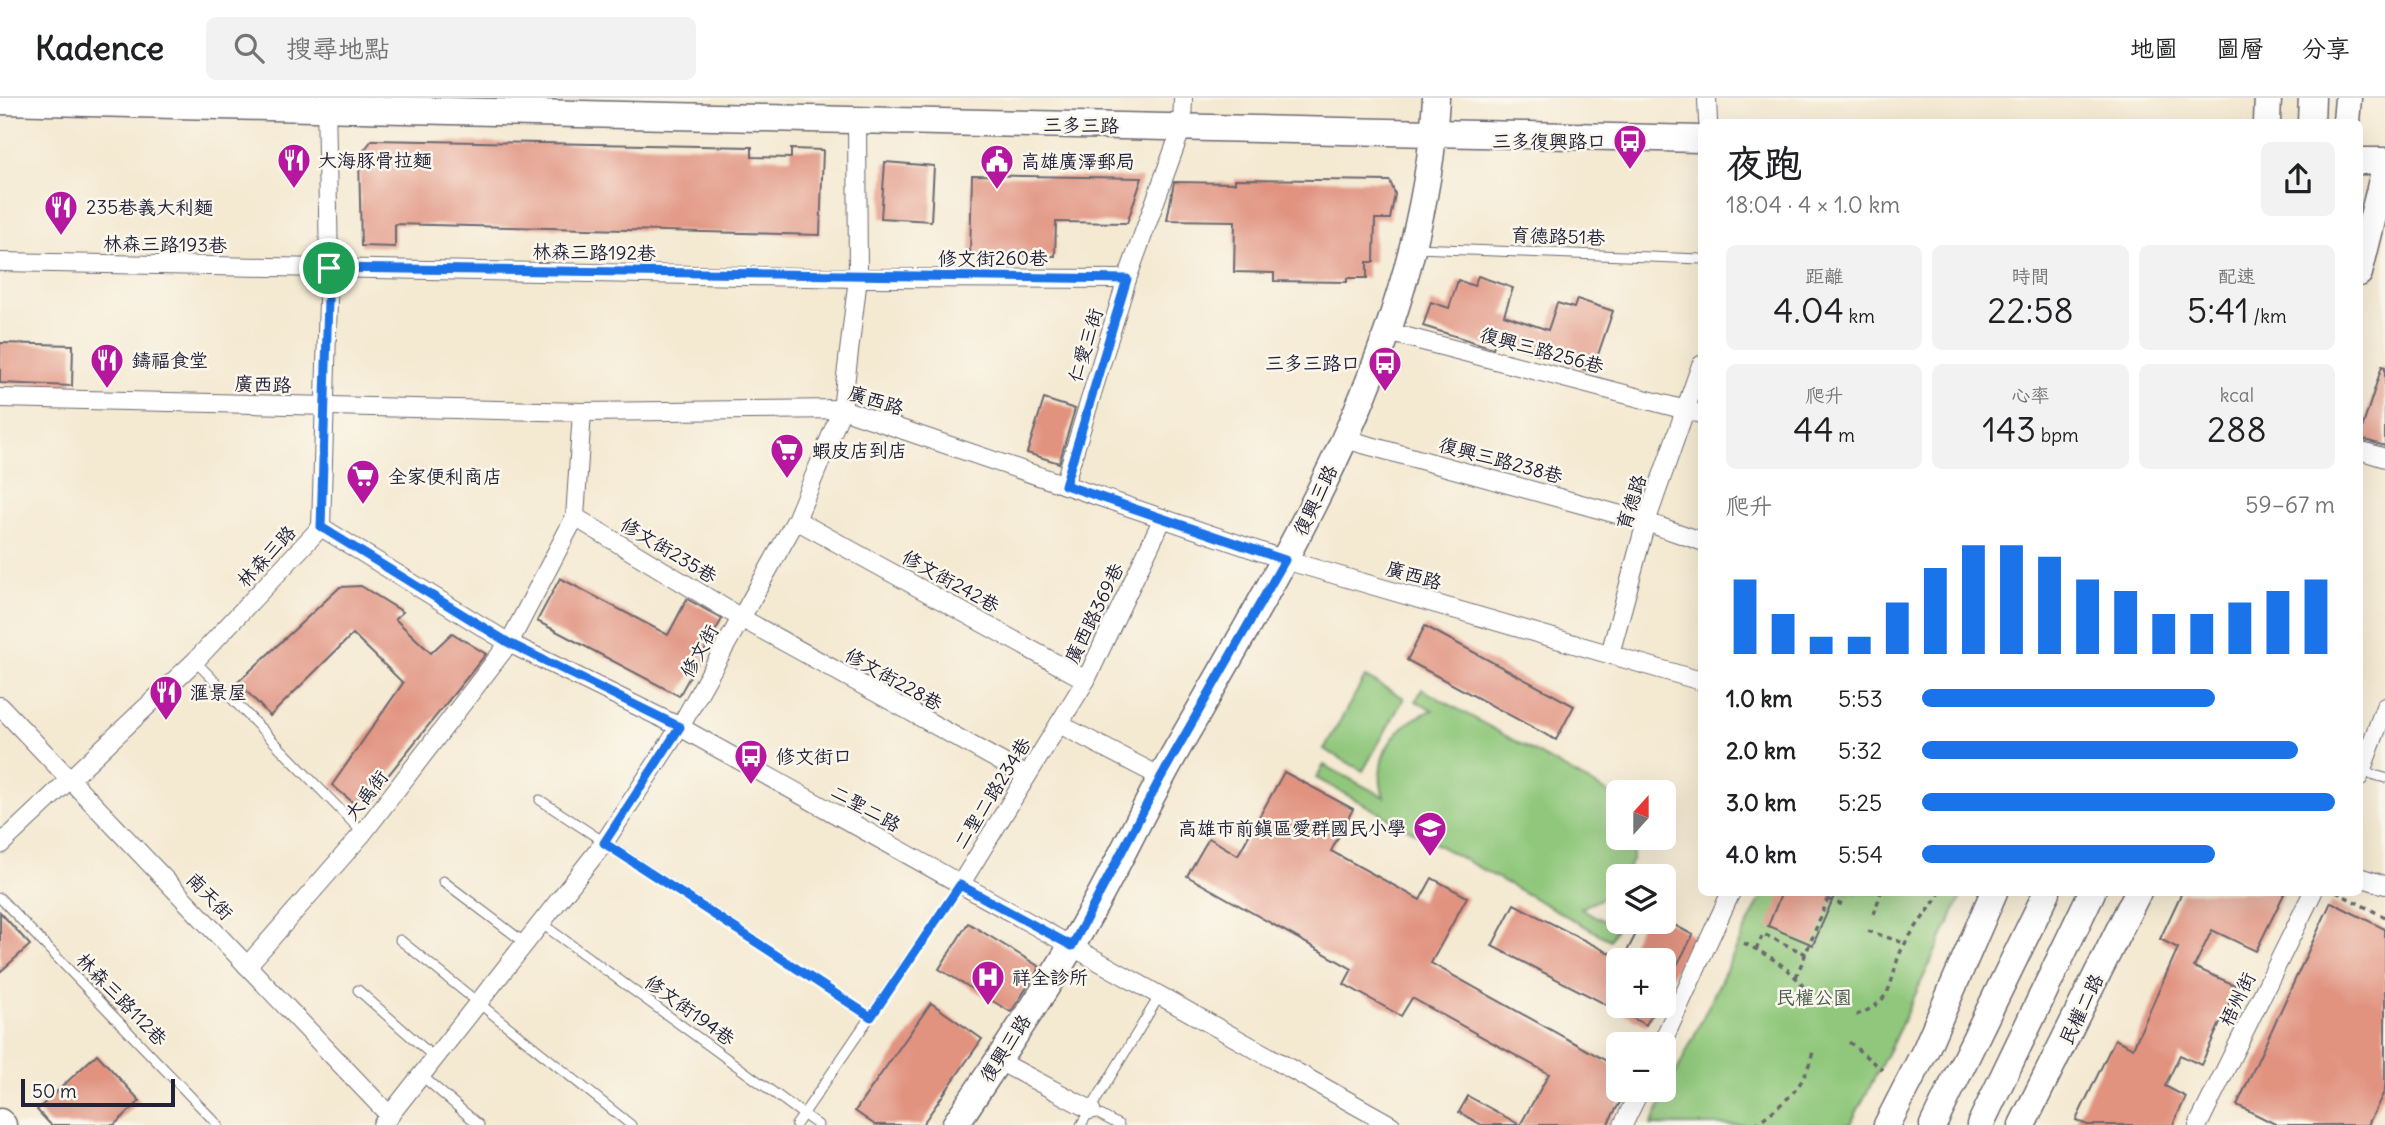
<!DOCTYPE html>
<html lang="zh-TW">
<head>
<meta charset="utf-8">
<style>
  :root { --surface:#fff; --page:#f2f2f2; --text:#202124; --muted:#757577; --line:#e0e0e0; --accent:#1a73e8 }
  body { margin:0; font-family:Delius,"LXGW WenKai TC",sans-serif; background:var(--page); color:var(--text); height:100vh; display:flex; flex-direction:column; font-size:26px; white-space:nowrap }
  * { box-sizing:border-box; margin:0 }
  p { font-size:23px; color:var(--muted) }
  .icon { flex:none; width:38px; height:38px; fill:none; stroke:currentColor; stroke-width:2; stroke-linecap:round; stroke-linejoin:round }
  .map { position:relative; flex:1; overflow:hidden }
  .drawer { position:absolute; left:1698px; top:21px; width:665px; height:777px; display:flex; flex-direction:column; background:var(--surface); border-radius:10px; box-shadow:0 7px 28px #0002 }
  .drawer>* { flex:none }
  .needle { width:46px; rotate:21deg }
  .tools { position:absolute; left:1606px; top:682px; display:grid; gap:14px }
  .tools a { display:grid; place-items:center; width:70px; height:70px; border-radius:10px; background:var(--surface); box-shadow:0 7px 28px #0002; font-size:35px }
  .scale { position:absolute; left:21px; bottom:18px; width:154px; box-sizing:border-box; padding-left:7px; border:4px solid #22223b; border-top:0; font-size:19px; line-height:24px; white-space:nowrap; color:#22223b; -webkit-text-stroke:5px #fbf7ec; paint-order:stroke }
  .pin { position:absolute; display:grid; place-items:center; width:60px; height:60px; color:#fff; margin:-30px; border:4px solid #fff; border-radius:50%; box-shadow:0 2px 7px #0007 }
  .round { display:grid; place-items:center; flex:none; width:74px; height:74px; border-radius:10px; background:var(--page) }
  .overview { display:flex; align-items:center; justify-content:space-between; height:119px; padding:0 28px }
  h1 { font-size:38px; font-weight:600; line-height:52px }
  .figures { display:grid; grid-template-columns:repeat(3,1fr); gap:10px; height:119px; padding:7px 28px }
  .figures div { display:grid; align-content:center; border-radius:10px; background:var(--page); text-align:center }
  .figures b { font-size:35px; font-weight:600 }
  .figures small { font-size:19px; font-weight:400 }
  .figures p { font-size:19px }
  .chart { height:196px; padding:14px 28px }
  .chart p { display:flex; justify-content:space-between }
  .chart svg { width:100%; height:126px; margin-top:7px; stroke:var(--accent); stroke-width:6 }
  ul { padding:0 28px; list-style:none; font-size:23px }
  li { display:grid; grid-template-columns:112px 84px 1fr; align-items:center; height:52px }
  li i { height:18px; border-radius:9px; background:var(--accent) }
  header { display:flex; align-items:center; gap:42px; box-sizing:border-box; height:98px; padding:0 35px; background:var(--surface); border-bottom:2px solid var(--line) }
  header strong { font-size:33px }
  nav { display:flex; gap:38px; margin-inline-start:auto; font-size:24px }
  .search { width:490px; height:63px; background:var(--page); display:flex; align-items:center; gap:18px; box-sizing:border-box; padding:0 24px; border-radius:10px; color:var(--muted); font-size:26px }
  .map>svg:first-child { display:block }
</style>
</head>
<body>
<header>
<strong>Kadence</strong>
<div class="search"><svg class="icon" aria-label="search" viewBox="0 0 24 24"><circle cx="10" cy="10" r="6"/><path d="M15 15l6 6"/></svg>搜尋地點</div>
<nav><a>地圖</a><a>圖層</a><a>分享</a></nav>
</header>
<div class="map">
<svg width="2385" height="1027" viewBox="0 0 2385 1027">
  <rect width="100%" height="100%" fill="#fbf7ec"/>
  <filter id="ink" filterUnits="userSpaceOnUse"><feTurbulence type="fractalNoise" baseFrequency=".0143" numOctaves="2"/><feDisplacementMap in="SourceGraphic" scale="14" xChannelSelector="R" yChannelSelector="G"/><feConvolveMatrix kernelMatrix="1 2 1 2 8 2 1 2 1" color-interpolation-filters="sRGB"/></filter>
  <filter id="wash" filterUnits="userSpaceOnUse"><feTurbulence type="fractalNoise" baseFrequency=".00686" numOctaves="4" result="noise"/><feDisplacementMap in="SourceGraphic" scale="28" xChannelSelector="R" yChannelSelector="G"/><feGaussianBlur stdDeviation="1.57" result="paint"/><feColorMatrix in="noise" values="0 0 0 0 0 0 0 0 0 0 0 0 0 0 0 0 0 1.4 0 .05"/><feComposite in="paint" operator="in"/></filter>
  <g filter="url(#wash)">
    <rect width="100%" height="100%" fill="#f4e9d1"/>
    <!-- green -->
    <g fill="#90c77b" stroke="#59745b" stroke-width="2">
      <polygon points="1365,579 1404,600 1363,673 1324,651"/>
      <path d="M1422 591 1614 698 1619 705V740H1634L1633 759 1625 779H1619V787L1611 796 1581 810 1616 830 1610 842 1316 680 1324 667 1384 699C1371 658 1395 626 1433 612L1416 603Z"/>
      <polygon points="1763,795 1963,795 1892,946 1850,1027 1651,1027"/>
    </g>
    <g id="blocks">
      <!-- building -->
      <g fill="#e19380">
        <polygon points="372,42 752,49 752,59 791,60 791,51 823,52 820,137 395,126 395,149 361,148 359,59"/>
        <polygon points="885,64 934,68 931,123 881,120"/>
        <polygon points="972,77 1142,80 1127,125 1056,124 1055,158 970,156"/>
        <polygon points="1235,81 1390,83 1395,96 1390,121 1375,121 1374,164 1367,164 1367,180 1347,180 1347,184 1274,183 1274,175 1234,174 1235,123 1167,122 1174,84 1235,85"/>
        <polygon points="1478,178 1513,190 1504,217 1548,232 1557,205 1574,210 1577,201 1613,213 1592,274 1496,242 1493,250 1423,228 1431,204 1449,210 1458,182 1474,188"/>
        <polygon points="0,245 73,247 72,288 0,285"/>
        <polygon points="2382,268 2385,269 2385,348 2359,340"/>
        <polygon points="1044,301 1075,311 1059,365 1027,355"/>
        <polygon points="560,480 668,537 687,501 722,521 679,598 537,523"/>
        <polygon points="361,488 403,514 395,521 431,555 452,535 486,556 361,711 332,687 403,585 353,536 270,618 238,584 340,489"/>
        <polygon points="1425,528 1574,608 1556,642 1407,562"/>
        <polygon points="1284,674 1353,711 1331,753 1420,802 1432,780 1467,799 1431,865 1619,970 1619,992 1627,992 1607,1027 1520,1027 1549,976 1412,900 1401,918 1344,886 1352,871 1187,778 1209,740 1238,757"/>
        <polygon points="1782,794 1836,794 1813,847 1768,828"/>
        <polygon points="2182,794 2285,794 2256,853 2212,832 2194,869 2237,888 2201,967 2180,957 2165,988 2186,999 2173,1027 2087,1027 2076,1022 2115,941 2133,950 2178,850 2160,841"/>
        <polygon points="2331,804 2385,831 2385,992 2368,1027 2277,1027 2237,1007"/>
        <polygon points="1514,806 1619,860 1619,908 1656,908 1646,927 1492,848"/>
        <polygon points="0,814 30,847 0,874"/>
        <polygon points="1642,824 1669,824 1693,837 1664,892 1664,863 1622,863"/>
        <polygon points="968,825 1040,869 1011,914 939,871"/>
        <polygon points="931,905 982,941 922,1027 875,1027 855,1013"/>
        <polygon points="97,956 140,1003 114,1027 51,1027 37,1012"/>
        <polygon points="1468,998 1520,1027 1482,1027 1459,1014"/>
      </g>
    </g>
  </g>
  <g filter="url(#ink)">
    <use href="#blocks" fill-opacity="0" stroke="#6c6870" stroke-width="2"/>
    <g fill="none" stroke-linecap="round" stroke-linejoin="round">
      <defs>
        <g id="lane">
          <polyline points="1416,150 1701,161"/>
          <polyline points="195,563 363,735"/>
          <polyline points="2361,673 2385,680"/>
          <polyline points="540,702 871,919"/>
          <polyline points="443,783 525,845"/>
          <polyline points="0,800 218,1027"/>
          <polyline points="541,825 818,1027"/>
          <polyline points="400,842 631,1027"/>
          <polyline points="358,892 435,960"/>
          <polyline points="421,977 479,1027"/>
          <polyline points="1091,1012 1119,1027"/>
          <polyline points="796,1027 960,787"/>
          <polyline points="1081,1027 1160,897"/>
        </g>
        <g id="street">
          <polyline points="1707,0 1708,24"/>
          <polyline points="0,164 858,180 1127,181"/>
          <polyline points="1388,234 1701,316"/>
          <polyline points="0,300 582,314 842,311 1285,462 1701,583"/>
          <polyline points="1345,341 1646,424 1701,443"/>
          <polyline points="2359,352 2385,360"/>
          <polyline points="1064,387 1127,181 1182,29 1183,0"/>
          <polyline points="575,419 741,520 1027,678"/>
          <polyline points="796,422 1086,582"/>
          <polyline points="321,429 509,545 680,629 1391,1027"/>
          <polyline points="1610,556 1646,424 1701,267"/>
          <polyline points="0,608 390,1018"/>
          <polyline points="1059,626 1161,679"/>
          <polyline points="2359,679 2385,609"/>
          <polyline points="0,747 195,563 321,429 329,170 326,0"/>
          <polyline points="2359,779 2385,787"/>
          <polyline points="960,787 1086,582 1163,420"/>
          <polyline points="247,868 363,735 509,545 575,419 582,314"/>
          <polyline points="1661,947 1731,794"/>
          <polyline points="997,962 1091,1012"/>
          <polyline points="382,1027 604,745 680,629 796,422 842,311 858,180 857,22"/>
          <polyline points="1623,1027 1640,992"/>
          <polyline points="2198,1027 2313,794"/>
        </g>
        <g id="secondary">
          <polyline points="0,3 1701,41"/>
          <polyline points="2267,24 2268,0"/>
          <polyline points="2311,24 2312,0"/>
          <polyline points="2346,24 2348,0"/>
          <polyline points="2359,63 2385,63"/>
          <polyline points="2359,175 2385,70"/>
          <polyline points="0,1024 3,1027"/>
          <path d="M955 1027C994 968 1035 909 1071 849 1110 785 1140 716 1177 651 1293 449 1423 239 1436 0"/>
          <polyline points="1887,1027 1926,951 1994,794"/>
          <polyline points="1933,1027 2047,794"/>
          <polyline points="1980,1027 2092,794"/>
          <polyline points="2022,1027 2138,794"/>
        </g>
      </defs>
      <!-- lane casing -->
      <use href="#lane" stroke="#6c6870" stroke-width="11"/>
      <!-- street casing -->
      <use href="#street" stroke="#6c6870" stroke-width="20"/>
      <!-- secondary casing -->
      <use href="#secondary" stroke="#6c6870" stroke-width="29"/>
      <!-- path -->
      <g stroke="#6c6870" stroke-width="3.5" stroke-dasharray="5 5" stroke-linecap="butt">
        <polyline points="2336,794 2385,819"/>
        <polyline points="1828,801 1845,808"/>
        <polyline points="1874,816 1881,794"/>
        <polyline points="1868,833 1904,845"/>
        <path d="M1744 845C1771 859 1796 872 1810 900"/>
        <polyline points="1756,852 1763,836 1806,856"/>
        <polyline points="1796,879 1831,794"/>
        <path d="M1856 917C1902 901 1886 874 1906 844 1916 827 1930 812 1940 794"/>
        <polyline points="1849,944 1882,972"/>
        <path d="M1755 1027C1789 1000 1803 993 1814 950"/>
      </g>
      <!-- lane -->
      <use href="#lane" stroke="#fff" stroke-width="9"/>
      <!-- street -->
      <use href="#street" stroke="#fff" stroke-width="18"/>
      <!-- secondary -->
      <use href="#secondary" stroke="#fff" stroke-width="26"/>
    </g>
  </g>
  <g fill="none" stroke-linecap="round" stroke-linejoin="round" filter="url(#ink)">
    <defs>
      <polygon id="route" points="329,170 1127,181 1065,387 1285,462 1161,679 1072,848 960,787 871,919 604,745 680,629 509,545 321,429"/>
    </defs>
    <!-- route casing -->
    <use href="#route" stroke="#fff" stroke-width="14"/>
    <!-- route -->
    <use href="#route" stroke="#1a73e8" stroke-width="9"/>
  </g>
  <!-- icons -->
  <defs>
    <symbol id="bus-pin" viewBox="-11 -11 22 30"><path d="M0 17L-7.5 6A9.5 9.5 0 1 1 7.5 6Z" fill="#b5179e" stroke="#fbf7ec"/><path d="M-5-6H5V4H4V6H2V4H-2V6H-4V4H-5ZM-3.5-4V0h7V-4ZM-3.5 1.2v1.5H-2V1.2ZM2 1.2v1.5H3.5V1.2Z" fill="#fff"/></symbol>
    <symbol id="restaurant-pin" viewBox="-11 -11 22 30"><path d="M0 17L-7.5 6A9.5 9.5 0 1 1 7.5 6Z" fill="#b5179e" stroke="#fbf7ec"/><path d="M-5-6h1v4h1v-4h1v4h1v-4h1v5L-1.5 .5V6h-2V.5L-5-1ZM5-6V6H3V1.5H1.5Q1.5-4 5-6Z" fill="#fff"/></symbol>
    <symbol id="civic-pin" viewBox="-11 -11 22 30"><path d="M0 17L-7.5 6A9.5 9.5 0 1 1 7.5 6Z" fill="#b5179e" stroke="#fbf7ec"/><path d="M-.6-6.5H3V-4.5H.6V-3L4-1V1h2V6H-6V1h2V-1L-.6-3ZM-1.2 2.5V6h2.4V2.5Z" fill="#fff"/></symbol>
    <symbol id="supermarket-pin" viewBox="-11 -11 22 30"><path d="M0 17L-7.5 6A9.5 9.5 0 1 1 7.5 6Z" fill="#b5179e" stroke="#fbf7ec"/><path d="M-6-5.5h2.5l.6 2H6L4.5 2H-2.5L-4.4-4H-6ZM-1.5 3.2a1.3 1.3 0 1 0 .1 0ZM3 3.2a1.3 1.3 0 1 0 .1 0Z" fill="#fff"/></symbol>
    <symbol id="school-pin" viewBox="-11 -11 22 30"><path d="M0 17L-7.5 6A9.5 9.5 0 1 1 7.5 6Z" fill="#b5179e" stroke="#fbf7ec"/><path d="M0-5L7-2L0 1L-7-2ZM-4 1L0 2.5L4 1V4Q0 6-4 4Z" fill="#fff"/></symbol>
    <symbol id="hospital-pin" viewBox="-11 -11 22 30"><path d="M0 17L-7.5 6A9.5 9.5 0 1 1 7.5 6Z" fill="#b5179e" stroke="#fbf7ec"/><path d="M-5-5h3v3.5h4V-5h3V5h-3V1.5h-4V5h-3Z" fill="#fff"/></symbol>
  </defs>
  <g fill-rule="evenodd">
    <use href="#bus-pin" x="1611" y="24" width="38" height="52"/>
    <use href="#restaurant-pin" x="275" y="43" width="38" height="52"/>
    <use href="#civic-pin" x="978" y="44" width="38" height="52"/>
    <use href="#restaurant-pin" x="42" y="90" width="38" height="52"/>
    <use href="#restaurant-pin" x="88" y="243" width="38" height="52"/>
    <use href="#bus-pin" x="1366" y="246" width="38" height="52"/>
    <use href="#supermarket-pin" x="768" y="333" width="38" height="52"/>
    <use href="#supermarket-pin" x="344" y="359" width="38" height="52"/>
    <use href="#restaurant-pin" x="147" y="575" width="38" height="52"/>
    <use href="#bus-pin" x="732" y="639" width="38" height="52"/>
    <use href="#school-pin" x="1411" y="711" width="38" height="52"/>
    <use href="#hospital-pin" x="969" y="860" width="38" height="52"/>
  </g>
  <g text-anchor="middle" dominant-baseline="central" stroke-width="5" stroke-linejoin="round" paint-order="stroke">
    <!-- street labels -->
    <g font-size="19" fill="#22223b" stroke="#fbf7ec">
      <text transform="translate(1081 27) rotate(1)">三多三路</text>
      <text transform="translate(1558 138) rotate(2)">育德路51巷</text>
      <text transform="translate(165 146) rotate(1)">林森三路193巷</text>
      <text transform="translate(594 154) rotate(1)">林森三路192巷</text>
      <text x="993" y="160">修文街260巷</text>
      <text transform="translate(1085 247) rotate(-73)">仁愛三街</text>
      <text transform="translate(1542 252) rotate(15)">復興三路256巷</text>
      <text transform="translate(263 286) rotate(2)">廣西路</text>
      <text transform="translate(876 302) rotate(17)">廣西路</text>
      <text transform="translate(1501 362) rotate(15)">復興三路238巷</text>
      <text transform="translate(1315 402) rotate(-64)">復興三路</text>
      <text transform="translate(1631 404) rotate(-72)">育德路</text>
      <text transform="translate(669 452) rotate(31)">修文街235巷</text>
      <text transform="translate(266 458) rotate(-47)">林森三路</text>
      <text transform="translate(1414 477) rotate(16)">廣西路</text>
      <text transform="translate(951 483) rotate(29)">修文街242巷</text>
      <text transform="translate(1094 515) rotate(-64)">廣西路369巷</text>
      <text transform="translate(699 553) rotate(-61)">修文街</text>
      <text transform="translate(894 581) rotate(29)">修文街228巷</text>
      <text transform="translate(992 695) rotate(-58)">二聖二路234巷</text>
      <text transform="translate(366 697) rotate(-52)">大禹街</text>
      <text transform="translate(866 710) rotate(29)">二聖二路</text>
      <text transform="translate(210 798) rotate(46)">南天街</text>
      <text transform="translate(122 901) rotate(46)">林森三路112巷</text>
      <text transform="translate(2237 901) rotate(-64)">梧州街</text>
      <text transform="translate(2081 911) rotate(-64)">民權二路</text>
      <text transform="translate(690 912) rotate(36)">修文街194巷</text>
      <text transform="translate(1005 950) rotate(-57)">復興三路</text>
    </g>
    <!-- poi labels -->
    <g font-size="19" fill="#22223b" stroke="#fbf7ec" text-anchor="start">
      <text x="1606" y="43" text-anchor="end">三多復興路口</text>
      <text x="318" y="62">大海豚骨拉麵</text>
      <text x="1021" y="63">高雄廣澤郵局</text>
      <text x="86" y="109">235巷義大利麵</text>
      <text x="132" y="262">鑄福食堂</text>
      <text x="1360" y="265" text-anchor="end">三多三路口</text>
      <text x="812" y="352">蝦皮店到店</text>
      <text x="388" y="378">全家便利商店</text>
      <text x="190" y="594">滙景屋</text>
      <text x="776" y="658">修文街口</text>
      <text x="1406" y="730" text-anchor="end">高雄市前鎮區愛群國民小學</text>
      <text x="1012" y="879">祥全診所</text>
    </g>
    <!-- park labels -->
    <g font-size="19" fill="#485c51" stroke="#fbf7ec">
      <text x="1814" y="899">民權公園</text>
    </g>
  </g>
</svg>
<div class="tools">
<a><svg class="needle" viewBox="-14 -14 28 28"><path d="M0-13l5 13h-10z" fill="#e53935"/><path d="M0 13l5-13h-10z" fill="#757577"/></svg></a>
<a><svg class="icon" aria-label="layers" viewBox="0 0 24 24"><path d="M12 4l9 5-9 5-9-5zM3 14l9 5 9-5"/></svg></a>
<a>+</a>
<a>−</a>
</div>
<div class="scale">50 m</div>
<div class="pin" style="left:329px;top:170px;background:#1e9e55"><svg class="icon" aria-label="arrive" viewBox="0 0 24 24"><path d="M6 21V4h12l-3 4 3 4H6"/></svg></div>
<section class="drawer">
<div class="overview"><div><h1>夜跑</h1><p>18:04 · 4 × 1.0 km</p></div><a class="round"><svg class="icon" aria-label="share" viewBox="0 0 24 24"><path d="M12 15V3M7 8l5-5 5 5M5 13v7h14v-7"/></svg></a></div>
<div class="figures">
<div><p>距離</p><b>4.04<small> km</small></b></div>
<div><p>時間</p><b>22:58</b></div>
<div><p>配速</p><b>5:41<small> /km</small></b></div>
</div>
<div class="figures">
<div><p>爬升</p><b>44<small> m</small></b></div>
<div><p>心率</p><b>143<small> bpm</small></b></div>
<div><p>kcal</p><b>288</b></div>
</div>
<div class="chart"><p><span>爬升</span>59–67 m</p>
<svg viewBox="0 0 160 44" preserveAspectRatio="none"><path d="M5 44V18M15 44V30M25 44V38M35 44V38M45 44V26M55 44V14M65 44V6M75 44V6M85 44V10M95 44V18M105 44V22M115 44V30M125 44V30M135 44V26M145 44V22M155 44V18"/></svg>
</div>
<ul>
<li><b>1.0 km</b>5:53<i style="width:71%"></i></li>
<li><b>2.0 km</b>5:32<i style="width:91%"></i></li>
<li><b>3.0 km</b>5:25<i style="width:100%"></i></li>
<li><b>4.0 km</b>5:54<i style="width:71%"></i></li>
</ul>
</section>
</div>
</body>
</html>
